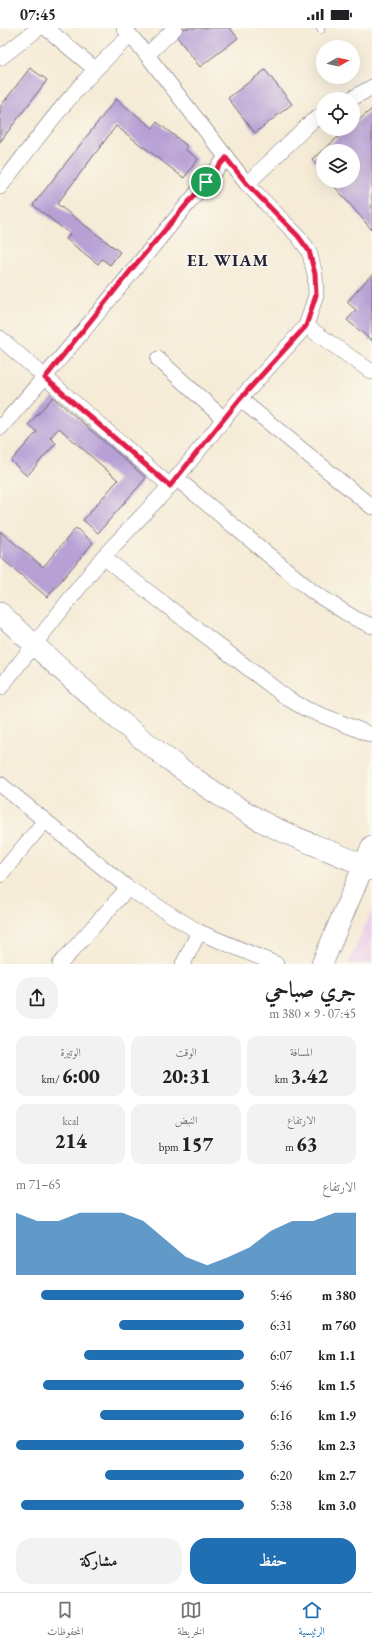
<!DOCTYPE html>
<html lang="ar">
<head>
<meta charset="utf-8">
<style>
  :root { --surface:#fff; --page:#f2f2f2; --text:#202124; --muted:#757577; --line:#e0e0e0; --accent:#1f6fb2 }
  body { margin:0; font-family:"EB Garamond",Amiri,serif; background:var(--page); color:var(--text); direction:rtl; height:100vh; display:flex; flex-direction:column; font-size:15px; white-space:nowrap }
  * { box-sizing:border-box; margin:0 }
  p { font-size:13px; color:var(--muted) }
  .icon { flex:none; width:22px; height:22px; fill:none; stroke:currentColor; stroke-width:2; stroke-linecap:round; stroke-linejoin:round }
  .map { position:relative; height:936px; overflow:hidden; direction:ltr }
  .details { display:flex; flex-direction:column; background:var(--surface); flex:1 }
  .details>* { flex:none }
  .needle { width:26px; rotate:82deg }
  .tools { position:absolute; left:316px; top:12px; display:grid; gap:8px }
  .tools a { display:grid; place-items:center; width:44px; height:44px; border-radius:50%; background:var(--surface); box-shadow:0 4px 16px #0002; font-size:20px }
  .pin { position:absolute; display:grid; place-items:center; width:34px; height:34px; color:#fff; margin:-17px; border:2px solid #fff; border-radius:50%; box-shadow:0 1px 4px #0007 }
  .round { display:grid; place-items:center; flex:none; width:42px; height:42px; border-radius:16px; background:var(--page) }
  .headline { display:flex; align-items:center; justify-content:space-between; height:68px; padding:0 16px }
  h1 { font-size:22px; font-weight:800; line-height:30px }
  .figures { display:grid; grid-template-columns:repeat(3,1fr); gap:6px; height:68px; padding:4px 16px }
  .figures div { display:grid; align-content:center; border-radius:10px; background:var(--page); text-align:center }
  .figures b { font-size:20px; font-weight:800 }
  .figures small { font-size:11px; font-weight:400 }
  .figures p { font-size:11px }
  .chart { height:112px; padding:8px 16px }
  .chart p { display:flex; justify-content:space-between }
  .chart svg { width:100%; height:72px; margin-top:4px; fill:var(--accent); opacity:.7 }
  .primary-button { display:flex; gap:8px; margin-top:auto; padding:8px 16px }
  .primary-button a { flex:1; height:46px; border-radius:16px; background:var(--accent); color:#fff; font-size:16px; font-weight:800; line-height:46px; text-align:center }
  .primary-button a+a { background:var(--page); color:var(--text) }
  ul { padding:0 16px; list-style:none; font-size:13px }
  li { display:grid; grid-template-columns:64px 48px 1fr; align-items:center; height:30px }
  li i { height:10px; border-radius:5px; background:var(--accent) }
  .status { display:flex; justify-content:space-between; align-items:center; height:28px; padding:0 20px; background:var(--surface); direction:ltr }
  .status svg { height:11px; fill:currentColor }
  .tabs { display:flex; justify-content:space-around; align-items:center; height:56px; border-top:1px solid var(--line); background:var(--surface); font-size:11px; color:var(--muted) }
  .tabs a { display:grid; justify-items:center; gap:2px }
  .tabs .active { color:var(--accent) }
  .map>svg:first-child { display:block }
</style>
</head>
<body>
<div class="status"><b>07:45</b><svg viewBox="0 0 49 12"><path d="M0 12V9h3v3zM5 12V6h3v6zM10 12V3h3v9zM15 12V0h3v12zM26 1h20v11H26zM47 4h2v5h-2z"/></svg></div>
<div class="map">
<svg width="372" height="936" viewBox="0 0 372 936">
  <rect width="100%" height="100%" fill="#fbf7ec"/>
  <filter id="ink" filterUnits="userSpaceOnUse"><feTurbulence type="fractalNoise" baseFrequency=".025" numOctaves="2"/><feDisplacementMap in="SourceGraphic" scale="8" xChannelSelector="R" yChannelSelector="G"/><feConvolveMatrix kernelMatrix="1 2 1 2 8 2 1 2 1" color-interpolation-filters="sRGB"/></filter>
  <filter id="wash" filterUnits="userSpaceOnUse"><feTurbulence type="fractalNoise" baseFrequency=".012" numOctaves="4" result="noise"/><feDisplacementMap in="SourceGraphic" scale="16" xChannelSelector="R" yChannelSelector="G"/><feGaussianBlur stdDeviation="0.9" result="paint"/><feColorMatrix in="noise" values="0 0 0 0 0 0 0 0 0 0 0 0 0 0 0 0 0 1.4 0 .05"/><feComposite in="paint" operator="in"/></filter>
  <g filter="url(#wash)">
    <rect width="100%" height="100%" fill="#f5ebd6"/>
    <!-- built -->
    <polygon fill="#edd1e9" points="372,882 372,936 348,936"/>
    <g id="blocks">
      <!-- building -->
      <g fill="#b8a0d5">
        <polygon points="180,0 230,0 238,10 200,39 174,5"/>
        <polygon points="30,40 47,52 0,114 0,79"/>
        <polygon points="265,42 292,76 255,105 228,70"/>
        <polygon points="116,71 153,100 157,94 186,117 186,122 198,131 184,150 116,98 57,176 120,224 110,237 102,231 98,236 66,211 70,206 33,177"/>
        <polygon points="372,81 372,200 371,201 330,153 353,153 353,123 323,123 323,144 312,131 348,101 353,101 353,97"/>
        <polygon points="372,246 372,313 347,292 356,282 347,274"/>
        <polygon points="53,369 146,450 98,505 83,492 118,452 59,400 50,410 56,415 27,448 11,433 37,404 28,397"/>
        <polygon points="76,500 93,515 47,569 0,529 0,503 43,539"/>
      </g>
    </g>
  </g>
  <g filter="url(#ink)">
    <use href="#blocks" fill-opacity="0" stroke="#6c6871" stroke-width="1"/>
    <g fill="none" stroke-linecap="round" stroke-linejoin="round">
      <defs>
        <polyline id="lane" points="320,0 321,2"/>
        <g id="street">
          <polyline points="46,0 95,41"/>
          <polyline points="147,27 175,0"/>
          <polyline points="0,30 39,0"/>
          <polyline points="351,71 372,59"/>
          <polyline points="247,156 311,94 323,87"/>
          <path d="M0 159C40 106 80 52 130 8"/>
          <polyline points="306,298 372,344"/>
          <polyline points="0,310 170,458"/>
          <polyline points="158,331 224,391"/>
          <polyline points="240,371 372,479"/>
          <path d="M0 400C78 313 150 220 226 130"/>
          <polyline points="176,450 313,564 354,590 372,598"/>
          <polyline points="103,529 287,670 306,681 372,707"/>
          <polyline points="0,660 103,529 170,458 240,371 306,298 316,267 315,246 309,223 298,208 247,156 147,27 124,0"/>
          <polyline points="0,756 128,860 199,904 276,936"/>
          <polyline points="0,847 44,794"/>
          <polyline points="60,936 128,860"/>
          <polyline points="183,936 199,904"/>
        </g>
        <g id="secondary">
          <path d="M0 585C79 659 160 734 254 789 291 811 334 822 372 842"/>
          <polyline points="322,936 372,818"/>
        </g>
      </defs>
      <!-- lane casing -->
      <use href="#lane" stroke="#6c6871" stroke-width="8"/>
      <!-- street casing -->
      <use href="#street" stroke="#6c6871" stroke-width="16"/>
      <!-- secondary casing -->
      <use href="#secondary" stroke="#6c6871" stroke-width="22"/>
      <!-- lane -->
      <use href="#lane" stroke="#fff" stroke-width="7"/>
      <!-- street -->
      <use href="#street" stroke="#fff" stroke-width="15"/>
      <!-- secondary -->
      <use href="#secondary" stroke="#fff" stroke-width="21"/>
    </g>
  </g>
  <g fill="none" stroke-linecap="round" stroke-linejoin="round" filter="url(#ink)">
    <defs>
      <polygon id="route" points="226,130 247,156 298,208 309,223 315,246 316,267 306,298 240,371 170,458 45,350 131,242"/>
    </defs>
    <!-- route casing -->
    <use href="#route" stroke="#fff" stroke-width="8"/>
    <!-- route -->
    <use href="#route" stroke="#e11d48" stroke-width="5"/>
  </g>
  <g text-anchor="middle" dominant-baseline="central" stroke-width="3" stroke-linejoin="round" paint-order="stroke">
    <!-- district labels -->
    <g font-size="17" font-weight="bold" letter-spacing="1" fill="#22223b" stroke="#fbf7ec">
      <text x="228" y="232">EL WIAM</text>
    </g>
  </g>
</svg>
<div class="tools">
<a><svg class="needle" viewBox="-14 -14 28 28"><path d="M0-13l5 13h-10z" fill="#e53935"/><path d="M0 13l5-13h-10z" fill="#757577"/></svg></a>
<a><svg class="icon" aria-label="locate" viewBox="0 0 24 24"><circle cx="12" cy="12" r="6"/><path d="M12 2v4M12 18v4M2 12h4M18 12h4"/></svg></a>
<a><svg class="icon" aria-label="layers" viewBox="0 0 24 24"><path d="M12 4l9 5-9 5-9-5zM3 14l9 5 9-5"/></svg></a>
</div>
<div class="pin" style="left:206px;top:154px;background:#1e9e55"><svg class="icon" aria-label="arrive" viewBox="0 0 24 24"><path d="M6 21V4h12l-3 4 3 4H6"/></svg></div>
</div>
<section class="details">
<div class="headline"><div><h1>جري صباحي</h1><p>07:45 · 9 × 380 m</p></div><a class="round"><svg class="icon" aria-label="share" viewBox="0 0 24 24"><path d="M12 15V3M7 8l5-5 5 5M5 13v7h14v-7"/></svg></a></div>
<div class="figures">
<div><p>المسافة</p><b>3.42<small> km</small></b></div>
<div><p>الوقت</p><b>20:31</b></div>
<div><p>الوتيرة</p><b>6:00<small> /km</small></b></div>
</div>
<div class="figures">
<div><p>الارتفاع</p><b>63<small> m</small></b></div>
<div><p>النبض</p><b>157<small> bpm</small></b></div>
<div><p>kcal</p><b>214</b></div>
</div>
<div class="chart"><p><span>الارتفاع</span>65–71 m</p>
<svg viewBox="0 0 160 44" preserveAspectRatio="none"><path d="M0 44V6L10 11L20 11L30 6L40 6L50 6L60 11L70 22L80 33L90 38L100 33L110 27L120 17L130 11L140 11L150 6L160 6V44z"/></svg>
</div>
<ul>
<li><b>380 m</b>5:46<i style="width:89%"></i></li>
<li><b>760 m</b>6:31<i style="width:55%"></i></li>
<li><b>1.1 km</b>6:07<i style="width:70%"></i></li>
<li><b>1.5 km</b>5:46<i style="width:88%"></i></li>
<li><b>1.9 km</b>6:16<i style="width:63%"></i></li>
<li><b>2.3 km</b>5:36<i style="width:100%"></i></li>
<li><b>2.7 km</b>6:20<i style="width:61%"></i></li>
<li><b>3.0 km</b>5:38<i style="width:98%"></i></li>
</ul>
<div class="primary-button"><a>حفظ</a><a>مشاركة</a></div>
</section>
<nav class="tabs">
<a class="active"><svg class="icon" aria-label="home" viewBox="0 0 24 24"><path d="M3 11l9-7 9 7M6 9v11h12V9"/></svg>الرئيسية</a>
<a><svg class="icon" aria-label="map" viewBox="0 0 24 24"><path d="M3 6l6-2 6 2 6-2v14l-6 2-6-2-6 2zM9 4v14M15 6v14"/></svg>الخريطة</a>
<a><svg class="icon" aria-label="saved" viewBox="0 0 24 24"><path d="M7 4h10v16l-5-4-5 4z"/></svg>المحفوظات</a>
</nav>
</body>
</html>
